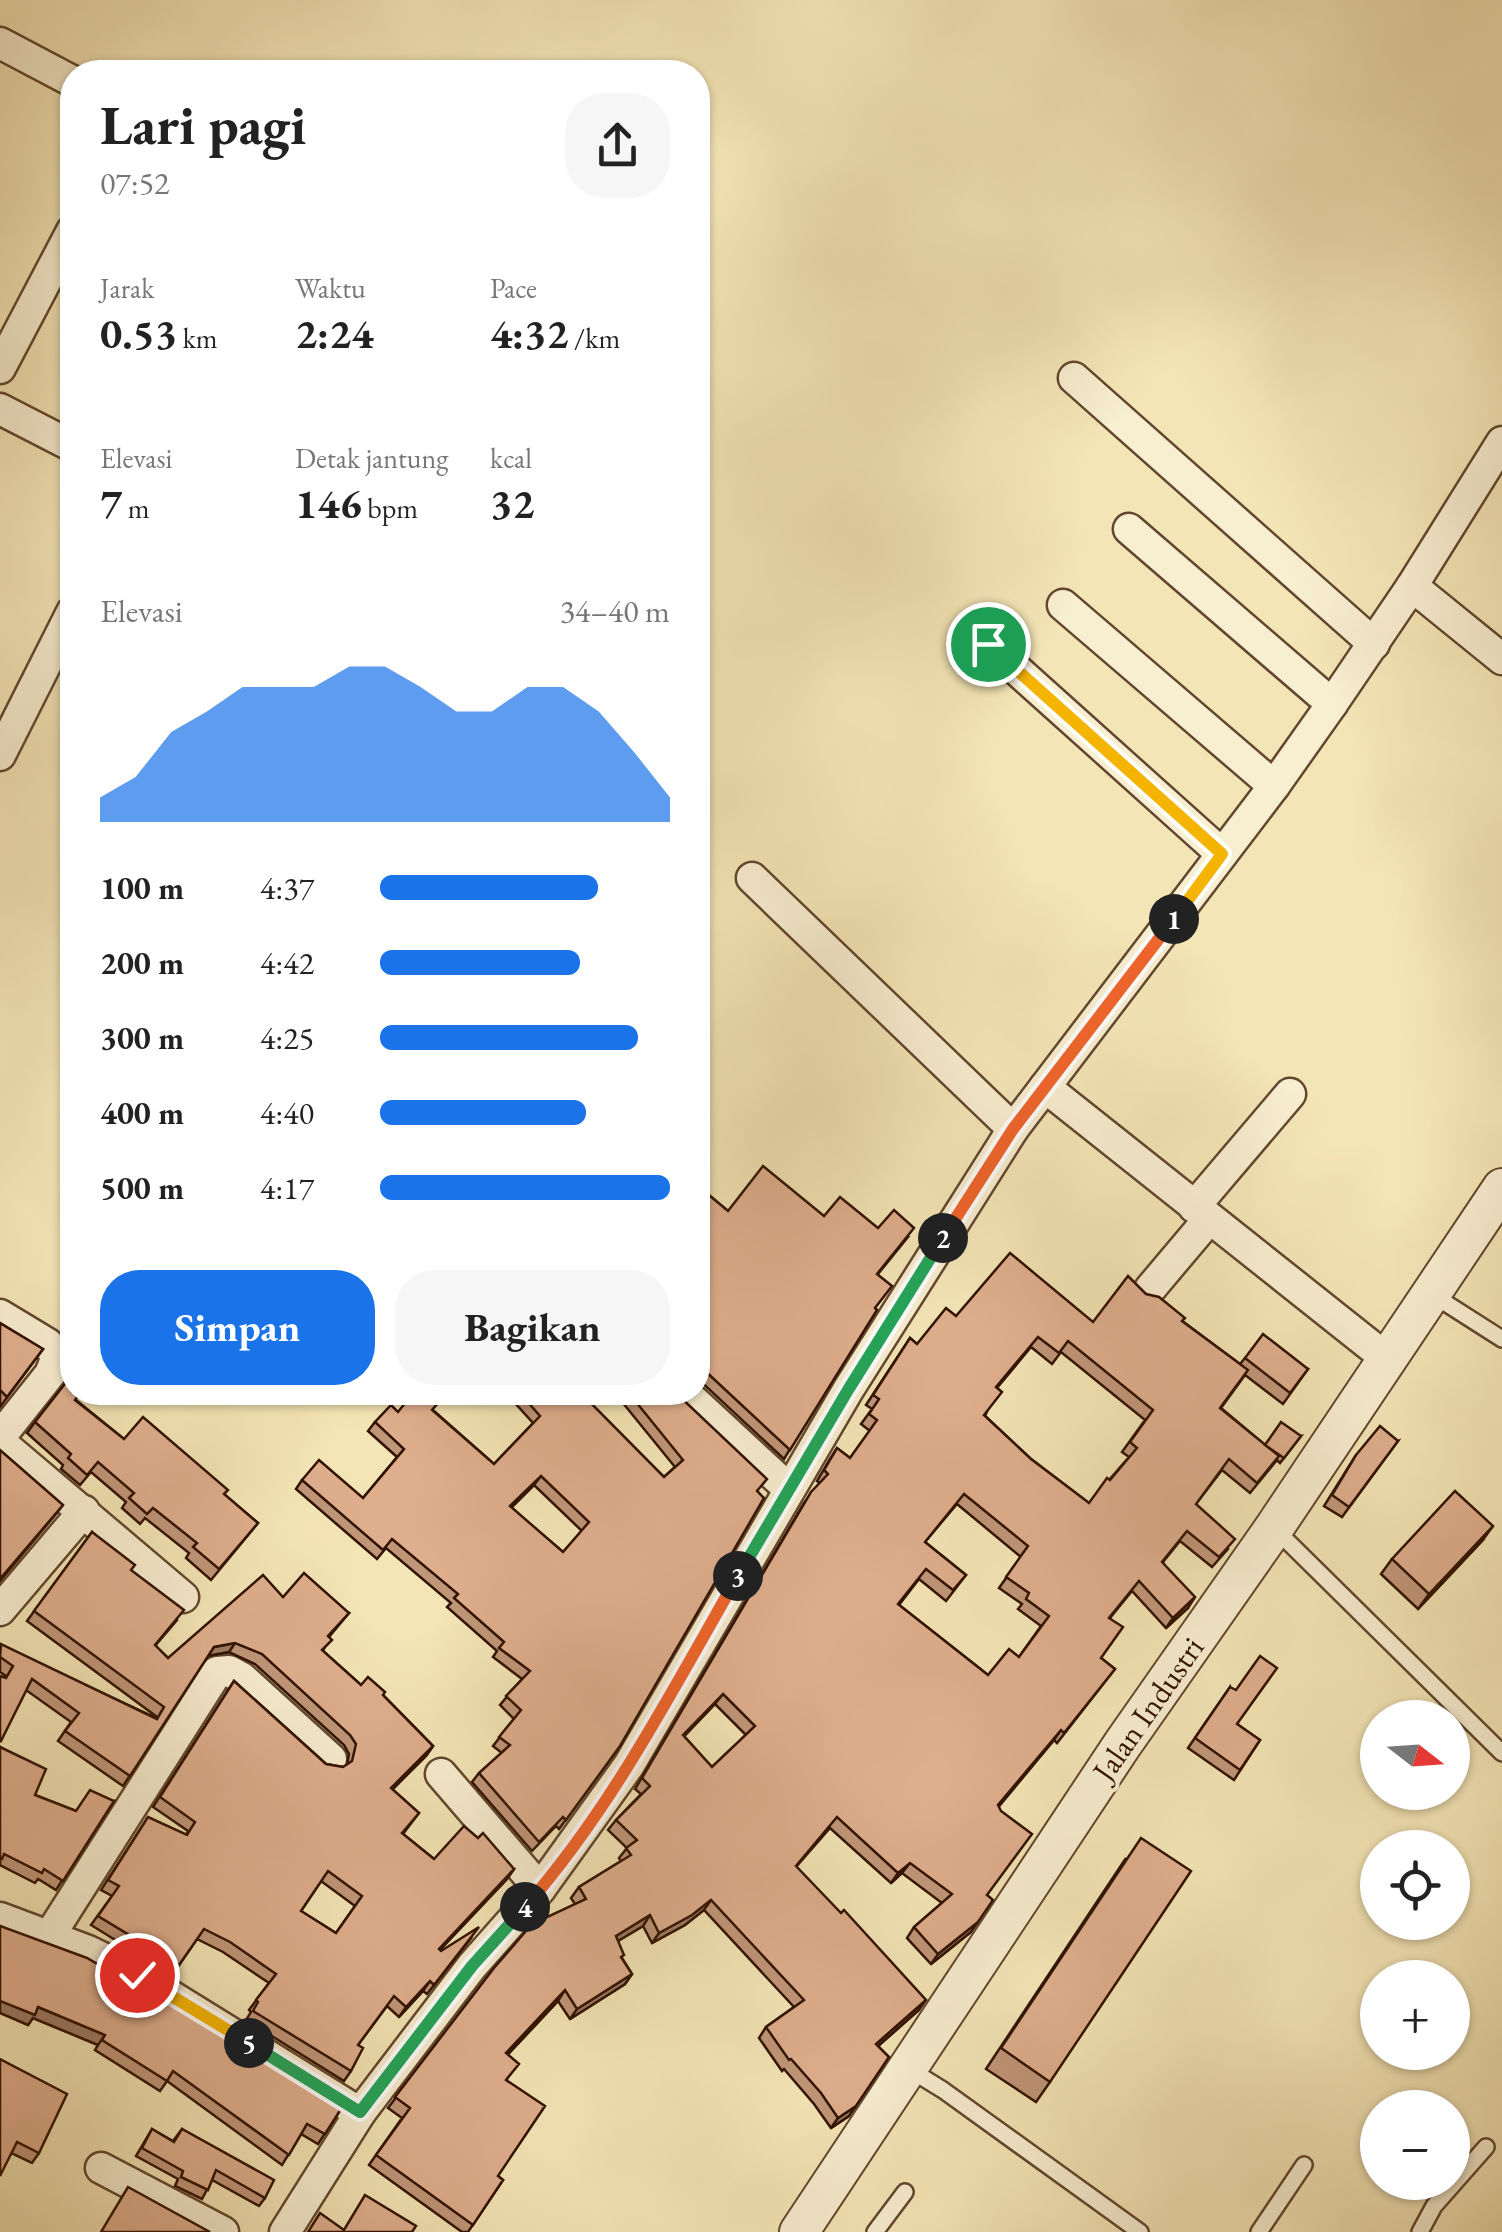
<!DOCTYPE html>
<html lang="id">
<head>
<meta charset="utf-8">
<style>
  :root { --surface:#fff; --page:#f6f6f6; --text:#222; --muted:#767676; --accent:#1a73e8 }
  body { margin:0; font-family:"EB Garamond",serif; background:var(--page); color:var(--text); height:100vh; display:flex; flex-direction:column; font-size:38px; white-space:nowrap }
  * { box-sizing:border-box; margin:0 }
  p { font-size:32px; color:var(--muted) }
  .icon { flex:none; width:55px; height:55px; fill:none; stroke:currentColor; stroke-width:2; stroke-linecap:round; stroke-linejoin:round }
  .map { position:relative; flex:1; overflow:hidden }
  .side { position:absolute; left:60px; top:60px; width:650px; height:1345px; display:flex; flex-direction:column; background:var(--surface); border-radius:40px; box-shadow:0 2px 8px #0004 }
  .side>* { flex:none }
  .needle { width:65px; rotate:107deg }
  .buttons { position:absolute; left:1360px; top:1700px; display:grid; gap:20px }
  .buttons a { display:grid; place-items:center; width:110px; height:110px; border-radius:50%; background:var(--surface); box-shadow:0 2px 8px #0004; font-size:50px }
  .pin { position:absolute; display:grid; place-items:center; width:85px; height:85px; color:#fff; margin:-42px; border:5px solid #fff; border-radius:50%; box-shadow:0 2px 10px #0007 }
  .km { position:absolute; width:50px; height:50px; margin:-25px; border-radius:50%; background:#222; color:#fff; font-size:28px; line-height:50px; text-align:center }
  .round { display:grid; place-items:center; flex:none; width:105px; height:105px; border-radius:40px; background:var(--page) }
  .head { display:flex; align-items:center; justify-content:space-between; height:170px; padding:0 40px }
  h1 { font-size:55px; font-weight:700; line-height:75px }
  .stats { display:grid; grid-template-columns:repeat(3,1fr); gap:15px; height:170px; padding:10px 40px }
  .stats div { display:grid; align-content:center }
  .stats b { font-size:42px; font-weight:700 }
  .stats small { font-size:28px; font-weight:400 }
  .stats p { font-size:28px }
  .chart { height:280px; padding:20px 40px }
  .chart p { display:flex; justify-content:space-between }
  .chart svg { width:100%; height:180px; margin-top:10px; fill:var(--accent); opacity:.7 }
  .primary-button { display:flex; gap:20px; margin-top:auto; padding:20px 40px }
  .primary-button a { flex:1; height:115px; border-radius:40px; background:var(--accent); color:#fff; font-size:40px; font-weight:700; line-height:115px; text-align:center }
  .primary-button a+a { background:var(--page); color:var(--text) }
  ul { padding:0 40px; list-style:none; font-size:32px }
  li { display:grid; grid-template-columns:160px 120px 1fr; align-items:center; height:75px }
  li i { height:25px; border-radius:12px; background:var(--accent) }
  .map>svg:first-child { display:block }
</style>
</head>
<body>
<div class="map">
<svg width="1502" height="2232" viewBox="0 0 1502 2232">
  <rect width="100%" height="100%" fill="#f4e5b6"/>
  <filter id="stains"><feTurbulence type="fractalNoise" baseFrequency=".002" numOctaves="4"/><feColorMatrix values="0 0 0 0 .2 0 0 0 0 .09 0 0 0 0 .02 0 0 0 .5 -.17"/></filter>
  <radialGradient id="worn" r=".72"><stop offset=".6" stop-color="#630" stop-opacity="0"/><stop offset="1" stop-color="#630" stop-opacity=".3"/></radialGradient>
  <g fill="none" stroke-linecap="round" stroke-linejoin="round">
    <defs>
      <g id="service">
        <polyline points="1433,1295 1502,1339"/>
        <polyline points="1274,1528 1502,1753"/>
        <polyline points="909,2069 943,2090 1140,2232"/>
        <polyline points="875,2232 905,2192"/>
        <polyline points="1259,2232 1304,2165"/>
        <polyline points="1420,2232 1434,2206 1486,2147"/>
      </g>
      <g id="minor">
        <polyline points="0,43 72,81"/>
        <polyline points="0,368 72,231"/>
        <polyline points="1074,378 1374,644"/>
        <polyline points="0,409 72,446"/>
        <polyline points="1129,529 1332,704"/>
        <polyline points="1412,586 1502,659"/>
        <polyline points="1063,605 1274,786"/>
        <polyline points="988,644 1222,854"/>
        <polyline points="0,755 72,612"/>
        <polyline points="752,878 1013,1129"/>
        <polyline points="1045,1087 1386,1358"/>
        <polyline points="1194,1207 1290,1094"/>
        <polyline points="1150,1289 1209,1219"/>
        <polyline points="0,1315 48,1344 57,1357 50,1374 0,1437"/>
        <polyline points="684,1392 789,1489"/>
        <polyline points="0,1442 183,1597"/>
        <polyline points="0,1610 84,1511"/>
        <polyline points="441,1774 540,1889"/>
        <polyline points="0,1918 88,1951 137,1975 360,2113"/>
        <polyline points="50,1935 217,1672 229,1671 242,1678 331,1759"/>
        <polyline points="101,2168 223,2232"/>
        <polyline points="285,2232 360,2113 472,1966 540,1889 629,1765 848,1390 1013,1129 1274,786 1332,704 1412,586 1502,442"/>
      </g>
      <polyline id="tertiary" points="799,2232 1122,1745 1274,1528 1502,1188"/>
    </defs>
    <!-- service casing -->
    <use href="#service" stroke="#62472e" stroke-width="20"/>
    <!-- minor casing -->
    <use href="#minor" stroke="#62472e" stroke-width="35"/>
    <!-- tertiary casing -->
    <use href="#tertiary" stroke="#62472e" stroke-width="42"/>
    <!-- service -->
    <use href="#service" stroke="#f8eed0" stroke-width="15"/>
    <!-- minor -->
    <use href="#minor" stroke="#f8eed0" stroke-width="30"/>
    <!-- tertiary -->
    <use href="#tertiary" stroke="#f8eed0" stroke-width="38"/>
  </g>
  <!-- wall -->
  <g fill="#c09679" stroke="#311200" stroke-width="2.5" fill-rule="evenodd">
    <polygon points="698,1186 728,1211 824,1216 878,1228 908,1237 878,1274 875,1309 784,1459 698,1379"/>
    <path d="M1146 1294 1240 1364 1245 1358 1308 1369 1283 1404 1245 1375 1221 1408 1265 1445 1301 1436 1280 1463 1277 1460 1250 1493 1222 1470 1196 1504 1228 1549 1212 1567 1180 1541 1163 1562 1188 1608 1166 1628 1132 1591 1110 1618 1101 1658 1115 1669 1057 1743 1054 1740 998 1806 987 1896 971 1932 931 1964 907 1938 914 1927 942 1903 902 1873 891 1883 830 1828 796 1867 919 2010 878 2046 849 2116 831 2128 814 2104 784 2069 782 2071 759 2038 766 2027 794 2007 704 1910 685 1925 652 1943 643 1926 618 1941 622 1958 632 1974 625 1984 570 2019 558 2001 508 2054 507 2081 498 2176 503 2180 468 2232H462L369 2165 402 2118 388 2108 494 1968 575 1904 571 1898 579 1887 621 1861 619 1858 627 1848 608 1830 616 1820 641 1794 635 1789 804 1503 820 1483 817 1481 830 1459 837 1448 850 1458 870 1431 861 1424 872 1409 866 1405 910 1338 917 1344 956 1316 1093 1322ZM1031 1347 1052 1364 1061 1352 1145 1420 1122 1452 1129 1457 1089 1503 1031 1459 985 1416 997 1388ZM957 1504 1021 1557 999 1588 1022 1604 1018 1609 1041 1626 1019 1657 988 1675 899 1605 919 1579 946 1601 966 1575 925 1542ZM715 1704 746 1735 712 1767 684 1736Z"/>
    <polygon points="0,1323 43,1349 0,1407"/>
    <path d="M505 1392H574L664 1477 675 1467 614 1392H675L758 1492 620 1746 559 1829 556 1826 532 1851 472 1782 479 1773 502 1753 493 1746 514 1719 500 1705 522 1679 493 1657 497 1651 447 1607 451 1603 386 1548 377 1559 296 1489 302 1480 363 1498 397 1457 368 1431 375 1422 398 1412 433 1410 494 1464 533 1423ZM534 1485 582 1531 563 1552 511 1508Z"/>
    <polygon points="76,1400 124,1439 224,1494 258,1523 211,1580 186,1558 189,1553 145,1518 140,1524 122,1508 126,1502 91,1472 80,1485 61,1469 63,1465 27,1433 35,1422"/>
    <polygon points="1398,1441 1342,1517 1324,1506 1356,1455"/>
    <path d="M92 1532 131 1570 177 1620 155 1646 168 1658 283 1597 349 1613 329 1637 323 1651 361 1685 383 1695 433 1746 426 1756 392 1789 419 1813 403 1834 434 1859 514 1869 507 1879 440 1950 441 1951 472 1937 427 1994 423 1991 399 2017 387 2006 358 2045 351 2071 344 2081 246 2020 251 2012 249 2010 269 1983 223 1952 197 1939 172 1975 91 1925 112 1896 101 1890 148 1817 186 1835 188 1831 153 1807 234 1681 326 1764 343 1767 347 1765 349 1754 344 1745 255 1664 229 1652 207 1656 123 1786 58 1741 71 1722 26 1690 0 1742V1676L5 1678 6 1676 0 1672V1646L156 1718 157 1717 27 1621ZM321 1881 355 1906 336 1933 301 1911Z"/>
    <polygon points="1482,1541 1418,1609 1381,1574 1392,1559"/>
    <polygon points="1230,1687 1237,1724 1260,1740 1234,1780 1188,1748"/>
    <polygon points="0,1747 35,1795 76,1811 114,1801 56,1890 38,1879 35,1883 0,1865"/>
    <polygon points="1126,1858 1050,2082 1036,2102 986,2069"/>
    <polygon points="0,1926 341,2109 318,2144 301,2134 282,2165 167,2081 160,2091 95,2050 98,2045 33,2018 28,2025 0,2013"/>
    <polygon points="0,2059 39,2153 32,2163 11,2153"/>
    <polygon points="152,2129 173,2141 182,2129 265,2198 259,2206 212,2180 202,2199 175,2186 178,2179 136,2156"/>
  </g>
  <!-- shaded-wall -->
  <g fill="#9c7a63" stroke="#311200" stroke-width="2.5">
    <polygon points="541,1476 534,1485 503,1515 510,1506"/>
    <polygon points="63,1505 56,1514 0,1581 0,1579"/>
    <polygon points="1493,1526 1482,1541 1418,1609 1429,1594"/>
    <polygon points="1195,1597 1188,1608 1166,1628 1173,1618"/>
    <polygon points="235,1643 229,1652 207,1656 214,1647"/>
    <polygon points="723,1694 715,1704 676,1745 683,1735"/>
    <polygon points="1061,1730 1054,1740 991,1816 998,1805"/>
    <polygon points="433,1746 426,1756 384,1798 391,1788"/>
    <polygon points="910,1863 902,1873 891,1883 898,1873"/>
    <polygon points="514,1869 507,1879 432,1958 439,1949"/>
    <polygon points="711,1900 704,1910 685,1925 652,1943 659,1933"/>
    <polygon points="650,1915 643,1926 608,1947 616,1936"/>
    <polygon points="978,1922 971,1932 931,1964 938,1954"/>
    <polygon points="632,1974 625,1984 570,2019 577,2009"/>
    <polygon points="430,1981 423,1991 399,2017 406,2007"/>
    <polygon points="565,1990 558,2001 499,2064 506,2053"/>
    <polygon points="926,2000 919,2010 869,2054 876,2044"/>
    <polygon points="0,2001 38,2007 105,2035 98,2045 33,2018 28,2025 0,2013"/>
    <polygon points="856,2106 849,2116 831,2128 838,2118"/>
  </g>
  <!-- building -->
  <g fill="#dfae8d" stroke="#311200" stroke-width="2.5" fill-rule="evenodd">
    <polygon points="763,1166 824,1216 840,1197 878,1228 894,1210 914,1228 877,1274 892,1286 875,1308 877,1310 790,1450 703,1369 698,1368 698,1186 728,1211"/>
    <path d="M1010 1253 1093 1322 1128 1276 1146 1294 1159 1297 1185 1318 1182 1321 1248 1370 1220 1408 1279 1456 1257 1483 1229 1459 1196 1504 1235 1539 1219 1557 1187 1531 1162 1562 1195 1597 1173 1618 1139 1581 1109 1618 1123 1627 1101 1658 1115 1669 1064 1733 1061 1730 998 1805 1001 1811 1032 1834 987 1895 993 1900 978 1922 938 1954 914 1927 952 1894 910 1863 898 1873 837 1817 796 1866 841 1913 844 1910 926 2000 876 2044 889 2057 856 2106 838 2118 821 2093 791 2059 789 2060 766 2027 804 2000 711 1900 692 1915 659 1933 650 1915 616 1936 624 1955 621 1957 632 1974 577 2009 565 1990 506 2053 519 2064 506 2080 545 2106 498 2176 503 2180 473 2225 376 2155 410 2108 395 2097 494 1968 532 1924 586 1899 579 1887 631 1855 626 1848 637 1840 616 1820 650 1786 642 1778 811 1492 828 1474 824 1470 837 1448 850 1458 877 1420 869 1414 879 1399 873 1395 910 1338 917 1344 946 1308 956 1316ZM1038 1337 1059 1353 1068 1341 1153 1410 1130 1442 1137 1448 1110 1480 1107 1478 1089 1503 1031 1459 984 1415 1002 1392 996 1387ZM964 1494 1028 1546 1006 1577 1029 1593 1026 1599 1049 1616 1019 1657 1009 1649 988 1675 898 1604 926 1569 953 1590 966 1575 925 1542ZM723 1694 755 1726 712 1767 683 1735Z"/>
    <polygon points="0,1323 43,1349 7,1397 0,1390"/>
    <polygon points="1263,1334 1308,1369 1290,1393 1245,1358"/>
    <polygon points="71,1376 72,1378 72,1392 81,1392 75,1400 124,1439 143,1417 228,1490 224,1494 258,1523 219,1569 193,1547 197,1543 153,1508 147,1514 129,1498 134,1493 98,1462 87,1475 68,1458 71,1454 35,1422"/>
    <path d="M414 1392H428L439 1402 432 1410 494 1464 540 1416 519 1392H580L664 1477 683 1460 628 1392H675L767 1479 757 1491 764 1498 620 1746 566 1820 563 1817 539 1842 479 1773 510 1745 499 1737 521 1710 506 1696 530 1671 499 1648 504 1642 454 1598 458 1594 392 1539 383 1550 302 1480 319 1460 363 1498 404 1449 375 1422 391 1405 398 1412ZM541 1476 589 1522 563 1552 510 1506Z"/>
    <polygon points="1281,1422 1301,1436 1284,1458 1265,1445"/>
    <polygon points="1380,1426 1398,1441 1349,1507 1332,1495 1356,1455"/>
    <polygon points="0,1450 63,1505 0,1579"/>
    <polygon points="1455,1491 1493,1526 1429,1594 1392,1559"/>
    <path d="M92 1532 135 1565 131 1570 184 1610 155 1645 168 1658 263 1575 283 1597 304 1573 349 1613 328 1636 332 1640 322 1650 361 1685 368 1677 385 1692 383 1695 433 1746 391 1788 419 1813 402 1833 434 1859 464 1826 478 1838 483 1833 514 1869 439 1949 441 1951 479 1927 434 1985 430 1981 406 2007 394 1996 358 2045 363 2048 351 2071 253 2011 258 2002 256 2000 276 1974 230 1942 204 1929 179 1965 98 1916 119 1886 108 1880 148 1817 187 1835 195 1822 160 1797 234 1681 326 1764 343 1767 352 1761 356 1744 350 1735 262 1654 235 1643 214 1647 130 1776 65 1731 79 1713 32 1679 1 1741 0 1740V1676L6 1678 13 1666 0 1657 1 1644 157 1719 164 1707 34 1611ZM328 1871 362 1896 336 1933 301 1911Z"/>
    <polygon points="1260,1656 1277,1668 1237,1724 1260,1740 1240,1770 1195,1738 1230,1687 1236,1690"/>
    <polygon points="0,1747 46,1769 35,1795 76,1811 90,1790 114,1801 63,1881 44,1869 42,1873 4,1854 2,1859 0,1859"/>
    <polygon points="1141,1838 1191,1871 1050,2082 1001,2048"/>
    <polygon points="0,1926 87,1958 126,1981 127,1978 135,1982 341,2109 325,2134 307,2124 289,2155 173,2071 167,2081 102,2040 105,2035 38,2007 35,2015 0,2001"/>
    <polygon points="0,2059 67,2094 39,2153 17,2142 0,2176"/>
    <polygon points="152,2129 174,2142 182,2129 274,2180 265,2198 216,2170 208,2190 181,2177 183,2171 142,2148"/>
    <polygon points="128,2187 210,2232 101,2232"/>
    <polygon points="365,2195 416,2226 412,2232 308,2232 320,2213 344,2230"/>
  </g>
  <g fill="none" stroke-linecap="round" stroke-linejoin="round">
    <defs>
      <polyline id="split-1" points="988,644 1222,854 1174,919"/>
      <polyline id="split-2" points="943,1238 1013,1129 1174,919"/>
      <polyline id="split-3" points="738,1576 848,1390 943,1238"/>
      <path id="split-4" d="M525 1907C612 1808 673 1689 738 1576"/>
      <polyline id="split-5" points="249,2043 360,2112 472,1966 525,1907"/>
      <polyline id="split-6" points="137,1975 249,2043"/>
    </defs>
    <!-- split-1 casing -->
    <use href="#split-1" stroke="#fff" stroke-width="20"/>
    <!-- split-2 casing -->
    <use href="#split-2" stroke="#fff" stroke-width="20"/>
    <!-- split-3 casing -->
    <use href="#split-3" stroke="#fff" stroke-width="20"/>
    <!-- split-4 casing -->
    <use href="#split-4" stroke="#fff" stroke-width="20"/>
    <!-- split-5 casing -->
    <use href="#split-5" stroke="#fff" stroke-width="20"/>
    <!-- split-6 casing -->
    <use href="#split-6" stroke="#fff" stroke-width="20"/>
    <!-- split-1 -->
    <use href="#split-1" stroke="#f5b400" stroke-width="12"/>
    <!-- split-2 -->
    <use href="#split-2" stroke="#f0652b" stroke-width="12"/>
    <!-- split-3 -->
    <use href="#split-3" stroke="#22a559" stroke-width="12"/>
    <!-- split-4 -->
    <use href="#split-4" stroke="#f0652b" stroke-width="12"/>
    <!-- split-5 -->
    <use href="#split-5" stroke="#22a559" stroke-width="12"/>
    <!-- split-6 -->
    <use href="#split-6" stroke="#f5b400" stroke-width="12"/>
  </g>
  <g text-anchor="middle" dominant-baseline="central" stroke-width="8" stroke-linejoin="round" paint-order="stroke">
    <!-- street labels -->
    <g font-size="32" fill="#311200" stroke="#f8eed0">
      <text transform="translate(1148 1709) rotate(-55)">Jalan Industri</text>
    </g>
  </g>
  <rect width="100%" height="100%" filter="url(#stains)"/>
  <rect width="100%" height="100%" fill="url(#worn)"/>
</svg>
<div class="buttons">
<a><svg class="needle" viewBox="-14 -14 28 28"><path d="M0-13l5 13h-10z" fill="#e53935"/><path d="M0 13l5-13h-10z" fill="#767676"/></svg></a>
<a><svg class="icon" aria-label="locate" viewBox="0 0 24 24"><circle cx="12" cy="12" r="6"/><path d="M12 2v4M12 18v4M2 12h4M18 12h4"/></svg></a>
<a>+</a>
<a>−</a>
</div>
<div class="pin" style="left:988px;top:644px;background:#1e9e55"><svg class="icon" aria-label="arrive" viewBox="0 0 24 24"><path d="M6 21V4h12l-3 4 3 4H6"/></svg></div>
<div class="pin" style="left:137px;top:1975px;background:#d93025"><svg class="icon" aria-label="check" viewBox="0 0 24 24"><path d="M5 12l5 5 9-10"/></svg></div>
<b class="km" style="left:1174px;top:919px">1</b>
<b class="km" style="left:943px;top:1238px">2</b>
<b class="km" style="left:738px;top:1576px">3</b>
<b class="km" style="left:525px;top:1907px">4</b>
<b class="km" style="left:249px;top:2043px">5</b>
<section class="side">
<div class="head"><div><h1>Lari pagi</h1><p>07:52</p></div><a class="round"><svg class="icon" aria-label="share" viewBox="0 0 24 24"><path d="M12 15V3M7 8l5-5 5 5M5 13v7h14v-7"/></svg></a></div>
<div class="stats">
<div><p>Jarak</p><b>0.53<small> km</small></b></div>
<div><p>Waktu</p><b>2:24</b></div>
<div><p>Pace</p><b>4:32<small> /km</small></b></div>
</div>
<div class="stats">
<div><p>Elevasi</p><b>7<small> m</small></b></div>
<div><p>Detak jantung</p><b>146<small> bpm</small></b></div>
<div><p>kcal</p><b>32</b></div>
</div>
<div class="chart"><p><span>Elevasi</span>34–40 m</p>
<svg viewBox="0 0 160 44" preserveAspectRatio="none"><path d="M0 44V38L10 33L20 22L30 17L40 11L50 11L60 11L70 6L80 6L90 11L100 17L110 17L120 11L130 11L140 17L150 27L160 38V44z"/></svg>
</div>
<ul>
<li><b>100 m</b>4:37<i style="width:75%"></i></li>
<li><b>200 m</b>4:42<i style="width:69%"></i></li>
<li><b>300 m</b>4:25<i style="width:89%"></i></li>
<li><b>400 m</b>4:40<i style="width:71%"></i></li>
<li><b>500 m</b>4:17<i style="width:100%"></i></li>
</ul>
<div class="primary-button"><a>Simpan</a><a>Bagikan</a></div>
</section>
</div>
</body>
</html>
